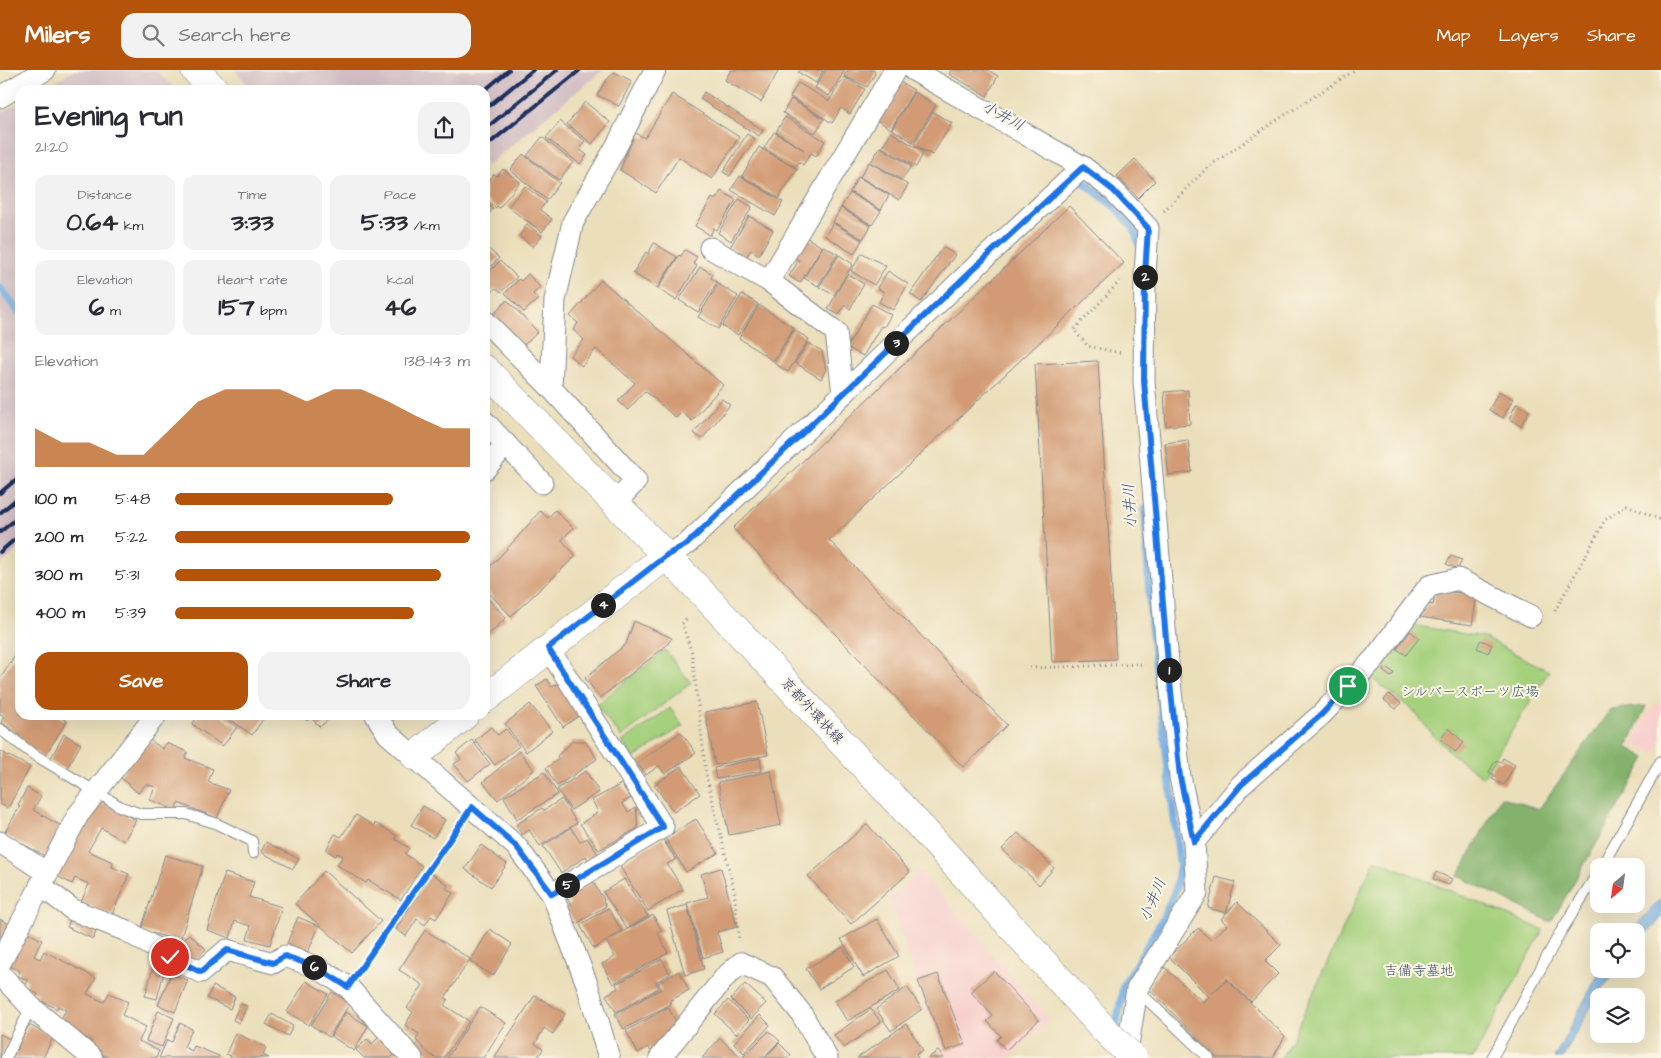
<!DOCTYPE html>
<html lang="en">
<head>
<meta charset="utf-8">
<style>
  :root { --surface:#fff; --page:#f2f2f3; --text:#2b2b33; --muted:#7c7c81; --accent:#b45309 }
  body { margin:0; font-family:"Architects Daughter","Klee One",sans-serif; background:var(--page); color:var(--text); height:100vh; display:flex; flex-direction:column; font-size:19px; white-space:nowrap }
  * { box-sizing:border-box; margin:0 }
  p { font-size:16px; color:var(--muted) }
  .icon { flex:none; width:28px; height:28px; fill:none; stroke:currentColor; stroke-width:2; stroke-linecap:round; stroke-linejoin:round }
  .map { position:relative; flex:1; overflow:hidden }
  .side { position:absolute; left:15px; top:15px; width:475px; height:635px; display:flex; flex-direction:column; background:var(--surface); border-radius:15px; box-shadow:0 5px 20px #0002 }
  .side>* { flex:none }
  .needle { width:32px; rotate:209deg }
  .controls { position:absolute; left:1590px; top:788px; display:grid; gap:10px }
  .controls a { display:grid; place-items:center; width:55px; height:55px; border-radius:10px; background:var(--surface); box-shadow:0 5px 20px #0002; font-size:25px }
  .pin { position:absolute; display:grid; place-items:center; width:42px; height:42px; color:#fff; margin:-21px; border:2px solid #fff; border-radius:50%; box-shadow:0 1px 5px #0007 }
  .km { position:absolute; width:25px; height:25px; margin:-12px; border-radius:50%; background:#222; color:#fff; font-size:14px; line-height:25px; text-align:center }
  .round { display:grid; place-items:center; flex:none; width:52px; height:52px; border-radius:15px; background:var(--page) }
  .summary { display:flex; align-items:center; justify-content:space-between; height:85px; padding:0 20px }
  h1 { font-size:28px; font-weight:800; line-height:38px }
  .stats { display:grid; grid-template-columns:repeat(3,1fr); gap:8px; height:85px; padding:5px 20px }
  .stats div { display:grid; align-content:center; border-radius:12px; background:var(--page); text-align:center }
  .stats b { font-size:25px; font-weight:800 }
  .stats small { font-size:14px; font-weight:400 }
  .stats p { font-size:14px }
  .chart { height:140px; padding:10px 20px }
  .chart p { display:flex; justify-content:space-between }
  .chart svg { width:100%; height:90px; margin-top:5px; fill:var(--accent); opacity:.7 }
  .action { display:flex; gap:10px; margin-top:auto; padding:10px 20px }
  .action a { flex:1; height:58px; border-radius:15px; background:var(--accent); color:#fff; font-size:20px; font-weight:800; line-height:58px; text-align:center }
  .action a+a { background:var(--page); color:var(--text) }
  ul { padding:0 20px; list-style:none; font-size:16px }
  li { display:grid; grid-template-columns:80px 60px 1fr; align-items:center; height:38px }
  li i { height:12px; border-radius:6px; background:var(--accent) }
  header { display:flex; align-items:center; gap:30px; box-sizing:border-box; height:70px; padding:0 25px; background:var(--accent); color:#fff }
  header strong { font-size:24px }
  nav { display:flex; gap:28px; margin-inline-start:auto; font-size:18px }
  .search { width:350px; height:45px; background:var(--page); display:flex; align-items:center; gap:12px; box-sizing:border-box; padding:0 18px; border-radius:15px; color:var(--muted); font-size:19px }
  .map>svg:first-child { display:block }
</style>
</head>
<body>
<header>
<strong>Milers</strong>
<div class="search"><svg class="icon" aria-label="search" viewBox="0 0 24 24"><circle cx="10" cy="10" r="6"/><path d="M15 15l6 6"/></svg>Search here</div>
<nav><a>Map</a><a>Layers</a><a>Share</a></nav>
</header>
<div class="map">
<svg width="1661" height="988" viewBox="0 0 1661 988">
  <rect width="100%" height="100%" fill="#fcf5e5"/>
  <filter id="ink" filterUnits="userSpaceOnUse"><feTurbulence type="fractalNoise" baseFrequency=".02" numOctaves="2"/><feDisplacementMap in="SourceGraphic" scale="10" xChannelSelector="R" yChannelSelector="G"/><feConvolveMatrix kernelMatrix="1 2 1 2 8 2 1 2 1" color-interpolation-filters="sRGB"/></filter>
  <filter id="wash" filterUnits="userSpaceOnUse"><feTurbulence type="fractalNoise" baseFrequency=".0096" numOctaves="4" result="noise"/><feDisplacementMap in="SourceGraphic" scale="20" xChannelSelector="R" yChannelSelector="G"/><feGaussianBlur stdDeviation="1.12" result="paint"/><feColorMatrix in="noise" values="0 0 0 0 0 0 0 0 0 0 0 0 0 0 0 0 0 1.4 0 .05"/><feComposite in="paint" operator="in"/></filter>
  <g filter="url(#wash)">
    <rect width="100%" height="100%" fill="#ebdfbb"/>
    <!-- built -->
    <g fill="#f7d0ce">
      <polygon points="1661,631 1661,671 1653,684 1632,673 1648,642"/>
      <polygon points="920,801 1049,950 1008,988 946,988 916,910 890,828"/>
    </g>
    <!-- industrial -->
    <g fill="#d2bec4">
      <polygon points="75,0 156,0 176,20 41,20"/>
      <polygon points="234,0 603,0 485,97 485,20 253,20"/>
      <polygon points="20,32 20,478 0,495 0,44"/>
    </g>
    <!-- green -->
    <g fill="#a5d07c" stroke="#60806d">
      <polygon points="1411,555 1483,567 1549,601 1483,707 1454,686 1434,666 1412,639 1370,607"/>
      <polygon points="665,580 691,613 621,667 596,635"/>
      <polygon points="670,638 683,656 634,688 622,672"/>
      <polygon points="1375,789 1543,860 1473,988 1281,988 1293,967"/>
    </g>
    <!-- forest -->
    <polygon fill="#84b26c" stroke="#507065" points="1646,636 1627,677 1646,688 1551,852 1458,806 1501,727 1539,739 1610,640"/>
    <!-- water -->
    <g fill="#72ade3" stroke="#466ea0">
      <polygon points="1661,828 1661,848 1636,877 1636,861 1631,861"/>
      <polygon points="1601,899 1618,899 1597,926 1565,983 1563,988 1554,988"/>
    </g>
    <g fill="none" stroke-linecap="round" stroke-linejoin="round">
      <!-- stream -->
      <g stroke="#72ade3" stroke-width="8">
        <polyline points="1075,105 1113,135 1134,158 1140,176"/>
        <polyline points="0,218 20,243"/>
        <polyline points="1115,962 1124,915 1163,849 1176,818 1180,795 1151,552 1145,439"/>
      </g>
    </g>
    <g id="blocks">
      <!-- building -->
      <g fill="#d29b75">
        <polygon points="731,0 779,0 761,32 725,10"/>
        <polygon points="800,0 823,0 816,13 798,2"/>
        <polygon points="825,0 845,0 829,26 815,18"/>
        <polygon points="848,0 874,0 875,4 867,17 844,6"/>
        <polygon points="951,0 988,0 998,6 987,26 949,4"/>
        <polygon points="614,2 632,11 619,36 597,25 605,12"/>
        <polygon points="844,7 865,19 850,44 841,38 832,53 790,27 798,13 829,31"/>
        <polygon points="898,11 914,20 891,59 875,49"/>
        <polygon points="704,22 763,60 759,66 700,29"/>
        <polygon points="914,22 936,35 913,72 892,59"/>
        <polygon points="672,24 739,67 712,109 679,87 656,123 620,100 635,63 645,68"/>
        <polygon points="791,29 824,49 815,63 783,43"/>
        <polygon points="585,32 610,52 592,74 567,54"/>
        <polygon points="933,42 952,53 932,85 914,74"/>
        <polygon points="785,47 825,71 816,86 811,83 803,95 799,92 795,97 764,78 774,62 804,80 776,62"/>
        <polygon points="560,51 585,71 579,79 587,85 580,94 546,68"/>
        <polygon points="891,62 924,82 916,97 882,77"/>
        <polygon points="747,64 755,69 730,106 723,102"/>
        <polygon points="542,67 573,92 559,110 527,86"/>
        <polygon points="759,77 797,99 779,128 742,106"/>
        <polygon points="880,77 911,96 902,110 871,92"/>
        <polygon points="523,84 560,113 547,130 510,100"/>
        <polygon points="1135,89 1155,111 1138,128 1117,106"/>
        <polygon points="869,92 908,115 899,130 860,107"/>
        <polygon points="503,99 520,112 499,138 497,136 496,138 485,129 485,112 487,113 494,104 497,106"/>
        <polygon points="740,106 783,132 775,146 731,120"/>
        <polygon points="858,107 889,125 881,140 850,122"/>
        <polygon points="525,116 546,132 540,140 552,149 542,162 508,137"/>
        <polygon points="721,121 736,130 717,160 714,158 710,165 695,156 712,128 715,130"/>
        <polygon points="850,123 881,141 872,155 841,137"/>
        <polygon points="739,129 752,137 731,171 718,163"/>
        <polygon points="485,132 493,139 485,149"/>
        <polygon points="1069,136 1124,193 829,470 1007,655 963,697 733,458"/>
        <polygon points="841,138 871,156 863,169 833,152"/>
        <polygon points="749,146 773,160 759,185 751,180 746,187 730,177"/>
        <polygon points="833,153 862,170 854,184 825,166"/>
        <polygon points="527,154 542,166 533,177 519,166"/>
        <polygon points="806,167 822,177 800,213 789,206 799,190 793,187"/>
        <polygon points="654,173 677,187 657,218 633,203 646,182 648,184"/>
        <polygon points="485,176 499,188 485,202"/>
        <polygon points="823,176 838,184 818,216 804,208"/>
        <polygon points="943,177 955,185 921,232 910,224"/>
        <polygon points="685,180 697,187 693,193 697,196 676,230 658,219 679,185 681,186"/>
        <polygon points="862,183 886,196 874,215 851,201"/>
        <polygon points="839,185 853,194 834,225 819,217"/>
        <polygon points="500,191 517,207 501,222 496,218 488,226 485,223 485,206"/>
        <polygon points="700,197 713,204 711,208 717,212 698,242 679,230"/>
        <polygon points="888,201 908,214 893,240 879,232 884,222 877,218"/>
        <polygon points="528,204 540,217 533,224 538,229 524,242 505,223 519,209 521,211"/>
        <polygon points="847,204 864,214 850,239 845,235 839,245 828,239"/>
        <polygon points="601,210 723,315 692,351 682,342 676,348 645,321 628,340 618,331 635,313 596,279 582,296 570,286 584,270 573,260 578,253 570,246"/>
        <polygon points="718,214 738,226 718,259 698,247"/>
        <polygon points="742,224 758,234 738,265 722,256"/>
        <polygon points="507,230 538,262 523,276 493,245"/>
        <polygon points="872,234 891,245 884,257 881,256 863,286 847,277"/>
        <polygon points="759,235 794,258 773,291 739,268"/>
        <polygon points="794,260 809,269 788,302 774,293"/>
        <polygon points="808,273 822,281 826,300 821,309 795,293"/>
        <polygon points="1098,291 1116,589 1052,592 1035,294"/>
        <polygon points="1188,320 1190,354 1166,356 1164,322"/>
        <polygon points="1499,321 1513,329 1503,348 1489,340"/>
        <polygon points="722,329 730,335 702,369 694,363"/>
        <polygon points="1516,334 1529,341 1521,356 1509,349"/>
        <polygon points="1188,370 1192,402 1169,405 1165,373"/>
        <polygon points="555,440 573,458 562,470 576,486 511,546 485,519 485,502 518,467 540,441 548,448"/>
        <polygon points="1451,486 1462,490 1458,499 1446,494"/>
        <polygon points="1436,520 1477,525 1472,555 1420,547 1427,534 1433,535"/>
        <polygon points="485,525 506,548 485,568"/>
        <polygon points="634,551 672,568 666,576 600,628 585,608 626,574"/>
        <polygon points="1410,561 1419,568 1406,585 1397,579"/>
        <polygon points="1481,570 1492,575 1488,583 1477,578"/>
        <polygon points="18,581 20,582 20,645 57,645 67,651 44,687 18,670 21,666 1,652 4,646 0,644 0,609"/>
        <polygon points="1386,597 1394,603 1391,607 1383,601"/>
        <polygon points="547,609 552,617 559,613 580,645 563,657 536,616"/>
        <polygon points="1389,624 1401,633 1396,639 1384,630"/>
        <polygon points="757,632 768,685 715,695 705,642"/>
        <polygon points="530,634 552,661 526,682 505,654"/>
        <polygon points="199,645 220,645 237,657 223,676 192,654"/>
        <polygon points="224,645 266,645 252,665"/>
        <polygon points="301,645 333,645 320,657 311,648 307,651"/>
        <polygon points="491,657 498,665 506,659 519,676 495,695 475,670"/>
        <polygon points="1449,658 1464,673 1455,682 1440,668"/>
        <polygon points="681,662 696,683 665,704 659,696 646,705 637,693"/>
        <polygon points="64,664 81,674 66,700 49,691"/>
        <polygon points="150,670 163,679 166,673 188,682 185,688 213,699 208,712 229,720 217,748 178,733 175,740 150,730 155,717 146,714 138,723 119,706"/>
        <polygon points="472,670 490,694 468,711 454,694 461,689 456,683"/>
        <polygon points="573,671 585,671 597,689 557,716 546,698 559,689 557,686"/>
        <polygon points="0,681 30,697 8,738 0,734"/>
        <polygon points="519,681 534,700 498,730 483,712"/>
        <polygon points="760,688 762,701 716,709 714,698"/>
        <polygon points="1503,688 1515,695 1504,715 1492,709 1494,705 1489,702 1496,690 1501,692"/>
        <polygon points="681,696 700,724 674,742 654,715"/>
        <polygon points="586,701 599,722 571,740 557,719"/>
        <polygon points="771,701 781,755 729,765 718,712"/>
        <polygon points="544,702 558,724 517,749 504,727"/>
        <polygon points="621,714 631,728 622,733 628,742 636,737 638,758 599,780 580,754 598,742 592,730"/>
        <polygon points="27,718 41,726 33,740 63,757 47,787 4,764 20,736 18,735"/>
        <polygon points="95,729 136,750 124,771 101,758 88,781 113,792 112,797 129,804 112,845 81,832 89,814 75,808 72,814 53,804"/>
        <polygon points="562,729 577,753 540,776 529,760 522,765 516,755 542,738 544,740"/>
        <polygon points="423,736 445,750 433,768 411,755"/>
        <polygon points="356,745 374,756 375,753 397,766 395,769 409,778 405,784 422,796 401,830 368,810 366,813 337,795 343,786 337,783 336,786 326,780 335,764 341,767"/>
        <polygon points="696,749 718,783 686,802 665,768"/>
        <polygon points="867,754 910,802 851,854 808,806"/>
        <polygon points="571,758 580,772 587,768 598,784 588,790 586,786 561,803 543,776"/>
        <polygon points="1018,763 1054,798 1039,815 1002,779"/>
        <polygon points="662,768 676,789 667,794 683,819 648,841 619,795"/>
        <polygon points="266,772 299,789 293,799 261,782"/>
        <polygon points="481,775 507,794 491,817 465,799"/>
        <polygon points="165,785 203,796 180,871 141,860"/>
        <polygon points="721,798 737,857 717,862 723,882 703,888 687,833 708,827 701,804"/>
        <polygon points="324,801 381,851 352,883 295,834"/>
        <polygon points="1436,802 1452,809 1449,815 1433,809"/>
        <polygon points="225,803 254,812 249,827 282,837 270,875 247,869 251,856 235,851 230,868 207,860"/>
        <polygon points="431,803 448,815 446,818 453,823 436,849 431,846 425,855 417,849 406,866 396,859"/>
        <polygon points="1216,807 1235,812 1226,843 1208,838"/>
        <polygon points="624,809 648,846 627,859 603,822"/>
        <polygon points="593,812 604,830 603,831 606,836 576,854 566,838 571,834 567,828"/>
        <polygon points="1237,832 1281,875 1265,891 1278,904 1251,932 1227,909 1211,924 1227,910 1285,966 1273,988 1217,988 1148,918 1163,896 1203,932 1209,927 1169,887 1198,858 1211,870 1227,855 1221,849"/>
        <polygon points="687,835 704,899 685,905 667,841"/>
        <polygon points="608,838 622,861 608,870 653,845 662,861 658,863 668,883 613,914 602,894 615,887 606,871 594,879 580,855"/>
        <polygon points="72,846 98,857 93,869 67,857"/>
        <polygon points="298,847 319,856 308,882 287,873"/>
        <polygon points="0,849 11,855 0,875"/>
        <polygon points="877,849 899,886 863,907 841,869"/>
        <polygon points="490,859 512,874 493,906 470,891"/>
        <polygon points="425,860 470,889 445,928 448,929 444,935 469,951 444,988 435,988 426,981 416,970 419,964 405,955 413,942 407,938 423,915 399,900"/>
        <polygon points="25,861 42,870 34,886 40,889 44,881 96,908 87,924 104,932 109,923 128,932 122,945 146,957 139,971 159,981 156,988 109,988 89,978 92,971 66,957 68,953 61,949 66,940 58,936 57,939 36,928 38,924 25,917 28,910 18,906 20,901 8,895"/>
        <polygon points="189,864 206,879 195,891 178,875"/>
        <polygon points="843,877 854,897 819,919 806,899"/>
        <polygon points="662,889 670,904 656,912 659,918 616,942 606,925 618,918 616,914"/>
        <polygon points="155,891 166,894 157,929 145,926"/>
        <polygon points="888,900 900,920 847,951 835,931"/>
        <polygon points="679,901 689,920 670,931 671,934 624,959 615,944 661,919 658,913"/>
        <polygon points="994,901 1039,950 1006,980 997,970 1001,966 987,951 993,946 971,922"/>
        <polygon points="171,904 188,910 175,942 158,935"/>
        <polygon points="938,904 965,974 946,981 918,911"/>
        <polygon points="306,911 328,924 309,955 287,942"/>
        <polygon points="745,914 766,933 751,949 731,929"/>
        <polygon points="213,916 235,927 230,939 207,928"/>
        <polygon points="907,917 922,939 891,961 876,939"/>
        <polygon points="332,922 350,933 329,967 311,955"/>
        <polygon points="535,925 565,944 553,964 544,958 535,974 543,979 537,988 494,988"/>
        <polygon points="728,930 749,950 736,964 715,944"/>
        <polygon points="240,934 247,936 239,953 233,950"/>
        <polygon points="480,937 506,953 483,988 447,988"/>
        <polygon points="668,937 678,955 669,959 672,965 670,970 651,981 648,977 638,983 626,961"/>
        <polygon points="871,939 881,952 844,978 834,965"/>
        <polygon points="158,941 174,948 162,977 146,971"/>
        <polygon points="346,942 368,956 354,981 331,966"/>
        <polygon points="272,944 293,956 288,966 266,954"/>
        <polygon points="760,945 770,955 744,983 734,973"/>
        <polygon points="180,953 192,959 184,977 192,981 194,976 219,986 218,988 159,988 167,970 172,972"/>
        <polygon points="906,954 923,980 916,985 918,988 857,988"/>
        <polygon points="29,955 53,967 43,988 12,988"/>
        <polygon points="769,961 780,971 763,988 745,988 743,987"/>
        <polygon points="235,963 266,977 263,985 269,988 230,988 231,986 226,984"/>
        <polygon points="383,963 399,980 391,988 364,988 356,980 367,969 372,974"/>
        <polygon points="0,964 10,969 0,988"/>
        <polygon points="720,968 742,988 702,988"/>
        <polygon points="779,973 791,985 788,988 765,988"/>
        <polygon points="938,981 944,988 928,988"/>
      </g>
    </g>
  </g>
  <g filter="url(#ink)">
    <use href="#blocks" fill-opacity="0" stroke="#83878c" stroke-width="1"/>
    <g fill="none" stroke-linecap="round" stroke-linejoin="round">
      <defs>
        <g id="lane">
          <polyline points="0,659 30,682 121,737 141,744 186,744 215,753 252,771 253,783"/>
          <polyline points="1602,796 1661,691"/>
          <polyline points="1137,920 1209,988"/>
          <polyline points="6,988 31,937"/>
          <polyline points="1492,988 1560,863 1599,801"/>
        </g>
        <g id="street">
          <polyline points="913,0 1083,97 1113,120 1148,158 1145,204 1144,311 1168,593 1180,707 1194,772 1197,823 1137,919 1126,988"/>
          <polyline points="0,27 45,0"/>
          <polyline points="710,178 769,211 836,262 843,324"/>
          <polyline points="769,211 895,0"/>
          <polyline points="485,251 551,318 636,411 615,433"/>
          <polyline points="551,318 555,230 573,152 616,77 655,0"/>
          <polyline points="485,352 542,413"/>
          <polyline points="485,399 506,374"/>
          <polyline points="667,485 687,474 713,449 971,201 1083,97"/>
          <polyline points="548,578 663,757 552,824"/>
          <polyline points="376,645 388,664 516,776 552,824 587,914 609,988"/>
          <polyline points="0,772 47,803"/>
          <polyline points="1194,772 1241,715 1322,644 1375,588 1429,516 1458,509 1531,546"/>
          <polyline points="40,815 73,840 127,861 170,887 201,902 227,880 273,893 285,886 316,897 348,917 412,988"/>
          <polyline points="0,893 78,745 156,645"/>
          <polyline points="0,904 31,937 92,988"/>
          <polyline points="660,988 725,907 741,893 772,907 801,943 827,988"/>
        </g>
        <g id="secondary">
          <polyline points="195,0 215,20"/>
          <polyline points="485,299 707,528 931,768 1104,959"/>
          <polyline points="485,629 667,485"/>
          <polyline points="415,686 465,645"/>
        </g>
      </defs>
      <!-- lane casing -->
      <use href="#lane" stroke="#83878c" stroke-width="12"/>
      <!-- street casing -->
      <use href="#street" stroke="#83878c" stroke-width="23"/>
      <!-- secondary casing -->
      <use href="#secondary" stroke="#83878c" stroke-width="29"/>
      <!-- path -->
      <g stroke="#83878c" stroke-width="3" stroke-dasharray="1 4" stroke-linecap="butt">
        <polyline points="1164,141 1208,97 1277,50 1356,0"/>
        <polyline points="1120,211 1074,260 1088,276 1121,283"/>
        <polyline points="1555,541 1605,450 1627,435 1661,450"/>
        <polyline points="686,549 682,554 692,583 706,704 734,820 739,870"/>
        <polyline points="1030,598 1145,594"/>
        <polyline points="361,897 458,756"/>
      </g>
      <!-- lane -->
      <use href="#lane" stroke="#fff" stroke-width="10"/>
      <!-- street -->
      <use href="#street" stroke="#fff" stroke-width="21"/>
      <!-- secondary -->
      <use href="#secondary" stroke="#fff" stroke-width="28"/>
      <!-- rail -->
      <g stroke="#1b2f5e" stroke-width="4">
        <polyline points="485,20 509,0"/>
        <polyline points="485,39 533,0"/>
        <polyline points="485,59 557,0"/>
        <polyline points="485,77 580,0"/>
        <polyline points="0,423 20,406"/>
        <polyline points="0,443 20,426"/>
        <polyline points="0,462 20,446"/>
        <polyline points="0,482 20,465"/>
      </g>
      <defs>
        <polyline id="secondary-bridge" points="1104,959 1133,988"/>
      </defs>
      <!-- secondary-bridge casing -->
      <use href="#secondary-bridge" stroke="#83878c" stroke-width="29" stroke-linecap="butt"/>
      <!-- secondary-bridge -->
      <use href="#secondary-bridge" stroke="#fff" stroke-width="28"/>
    </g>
  </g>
  <g fill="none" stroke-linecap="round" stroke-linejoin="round" filter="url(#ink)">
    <defs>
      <polyline id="route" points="170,887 201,902 227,880 273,893 285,886 316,897 348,917 472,737 516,776 552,824 663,757 548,578 667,485 687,474 971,201 1083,97 1113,120 1148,158 1145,204 1144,311 1168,593 1180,707 1194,772 1241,715 1322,644 1348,616"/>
    </defs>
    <!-- route casing -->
    <use href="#route" stroke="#fff" stroke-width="10"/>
    <!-- route -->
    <use href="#route" stroke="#1a73e8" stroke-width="6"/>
  </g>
  <g text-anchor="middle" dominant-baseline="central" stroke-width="4" stroke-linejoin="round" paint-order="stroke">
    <!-- park labels -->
    <g font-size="14" fill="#3e5766" stroke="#fcf5e5">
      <text x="1470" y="622">シルバースポーツ広場</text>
      <text x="1419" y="901">吉備寺墓地</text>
    </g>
    <!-- street labels -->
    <g font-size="14" fill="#1b2f5e" stroke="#fcf5e5">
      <text transform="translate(812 641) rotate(47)">京都外環状線</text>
    </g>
    <!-- water labels -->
    <g font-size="15" font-style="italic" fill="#355586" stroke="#fcf5e5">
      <text transform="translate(1003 46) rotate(29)">小井川</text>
      <text transform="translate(1130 436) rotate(-94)">小井川</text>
      <text transform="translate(1153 830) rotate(-67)">小井川</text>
    </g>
  </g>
</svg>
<div class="controls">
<a><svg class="needle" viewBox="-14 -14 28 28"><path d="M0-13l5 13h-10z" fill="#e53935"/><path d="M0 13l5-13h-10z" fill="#7c7c81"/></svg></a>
<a><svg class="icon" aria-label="locate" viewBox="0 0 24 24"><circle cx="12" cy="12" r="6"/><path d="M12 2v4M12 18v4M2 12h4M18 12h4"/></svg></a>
<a><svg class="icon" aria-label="layers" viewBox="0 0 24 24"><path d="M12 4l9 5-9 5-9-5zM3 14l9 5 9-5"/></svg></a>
</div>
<div class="pin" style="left:1348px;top:616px;background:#1e9e55"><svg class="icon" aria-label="arrive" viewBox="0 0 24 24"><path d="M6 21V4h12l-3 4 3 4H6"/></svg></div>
<div class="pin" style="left:170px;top:887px;background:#d93025"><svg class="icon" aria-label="check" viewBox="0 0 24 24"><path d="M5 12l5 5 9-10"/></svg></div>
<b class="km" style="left:1169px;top:600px">1</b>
<b class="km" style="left:1145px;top:207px">2</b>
<b class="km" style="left:896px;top:273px">3</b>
<b class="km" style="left:603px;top:535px">4</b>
<b class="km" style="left:567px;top:815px">5</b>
<b class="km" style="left:314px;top:897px">6</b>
<section class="side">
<div class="summary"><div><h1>Evening run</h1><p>21:20</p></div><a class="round"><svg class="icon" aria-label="share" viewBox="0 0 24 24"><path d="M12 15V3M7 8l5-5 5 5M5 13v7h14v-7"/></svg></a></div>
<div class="stats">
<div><p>Distance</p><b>0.64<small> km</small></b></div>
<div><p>Time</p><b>3:33</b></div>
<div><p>Pace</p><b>5:33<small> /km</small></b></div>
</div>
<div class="stats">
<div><p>Elevation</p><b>6<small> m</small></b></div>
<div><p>Heart rate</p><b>157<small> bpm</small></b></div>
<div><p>kcal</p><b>46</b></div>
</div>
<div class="chart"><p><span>Elevation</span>138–143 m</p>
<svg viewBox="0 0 160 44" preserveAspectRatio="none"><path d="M0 44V25L10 32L20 32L30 38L40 38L50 25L60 12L70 6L80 6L90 6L100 12L110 6L120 6L130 12L140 19L150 25L160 25V44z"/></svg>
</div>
<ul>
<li><b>100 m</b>5:48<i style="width:74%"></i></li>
<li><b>200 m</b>5:22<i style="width:100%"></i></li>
<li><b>300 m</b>5:31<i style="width:90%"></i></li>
<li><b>400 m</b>5:39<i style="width:81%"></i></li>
</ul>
<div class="action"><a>Save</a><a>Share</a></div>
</section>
</div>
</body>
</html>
